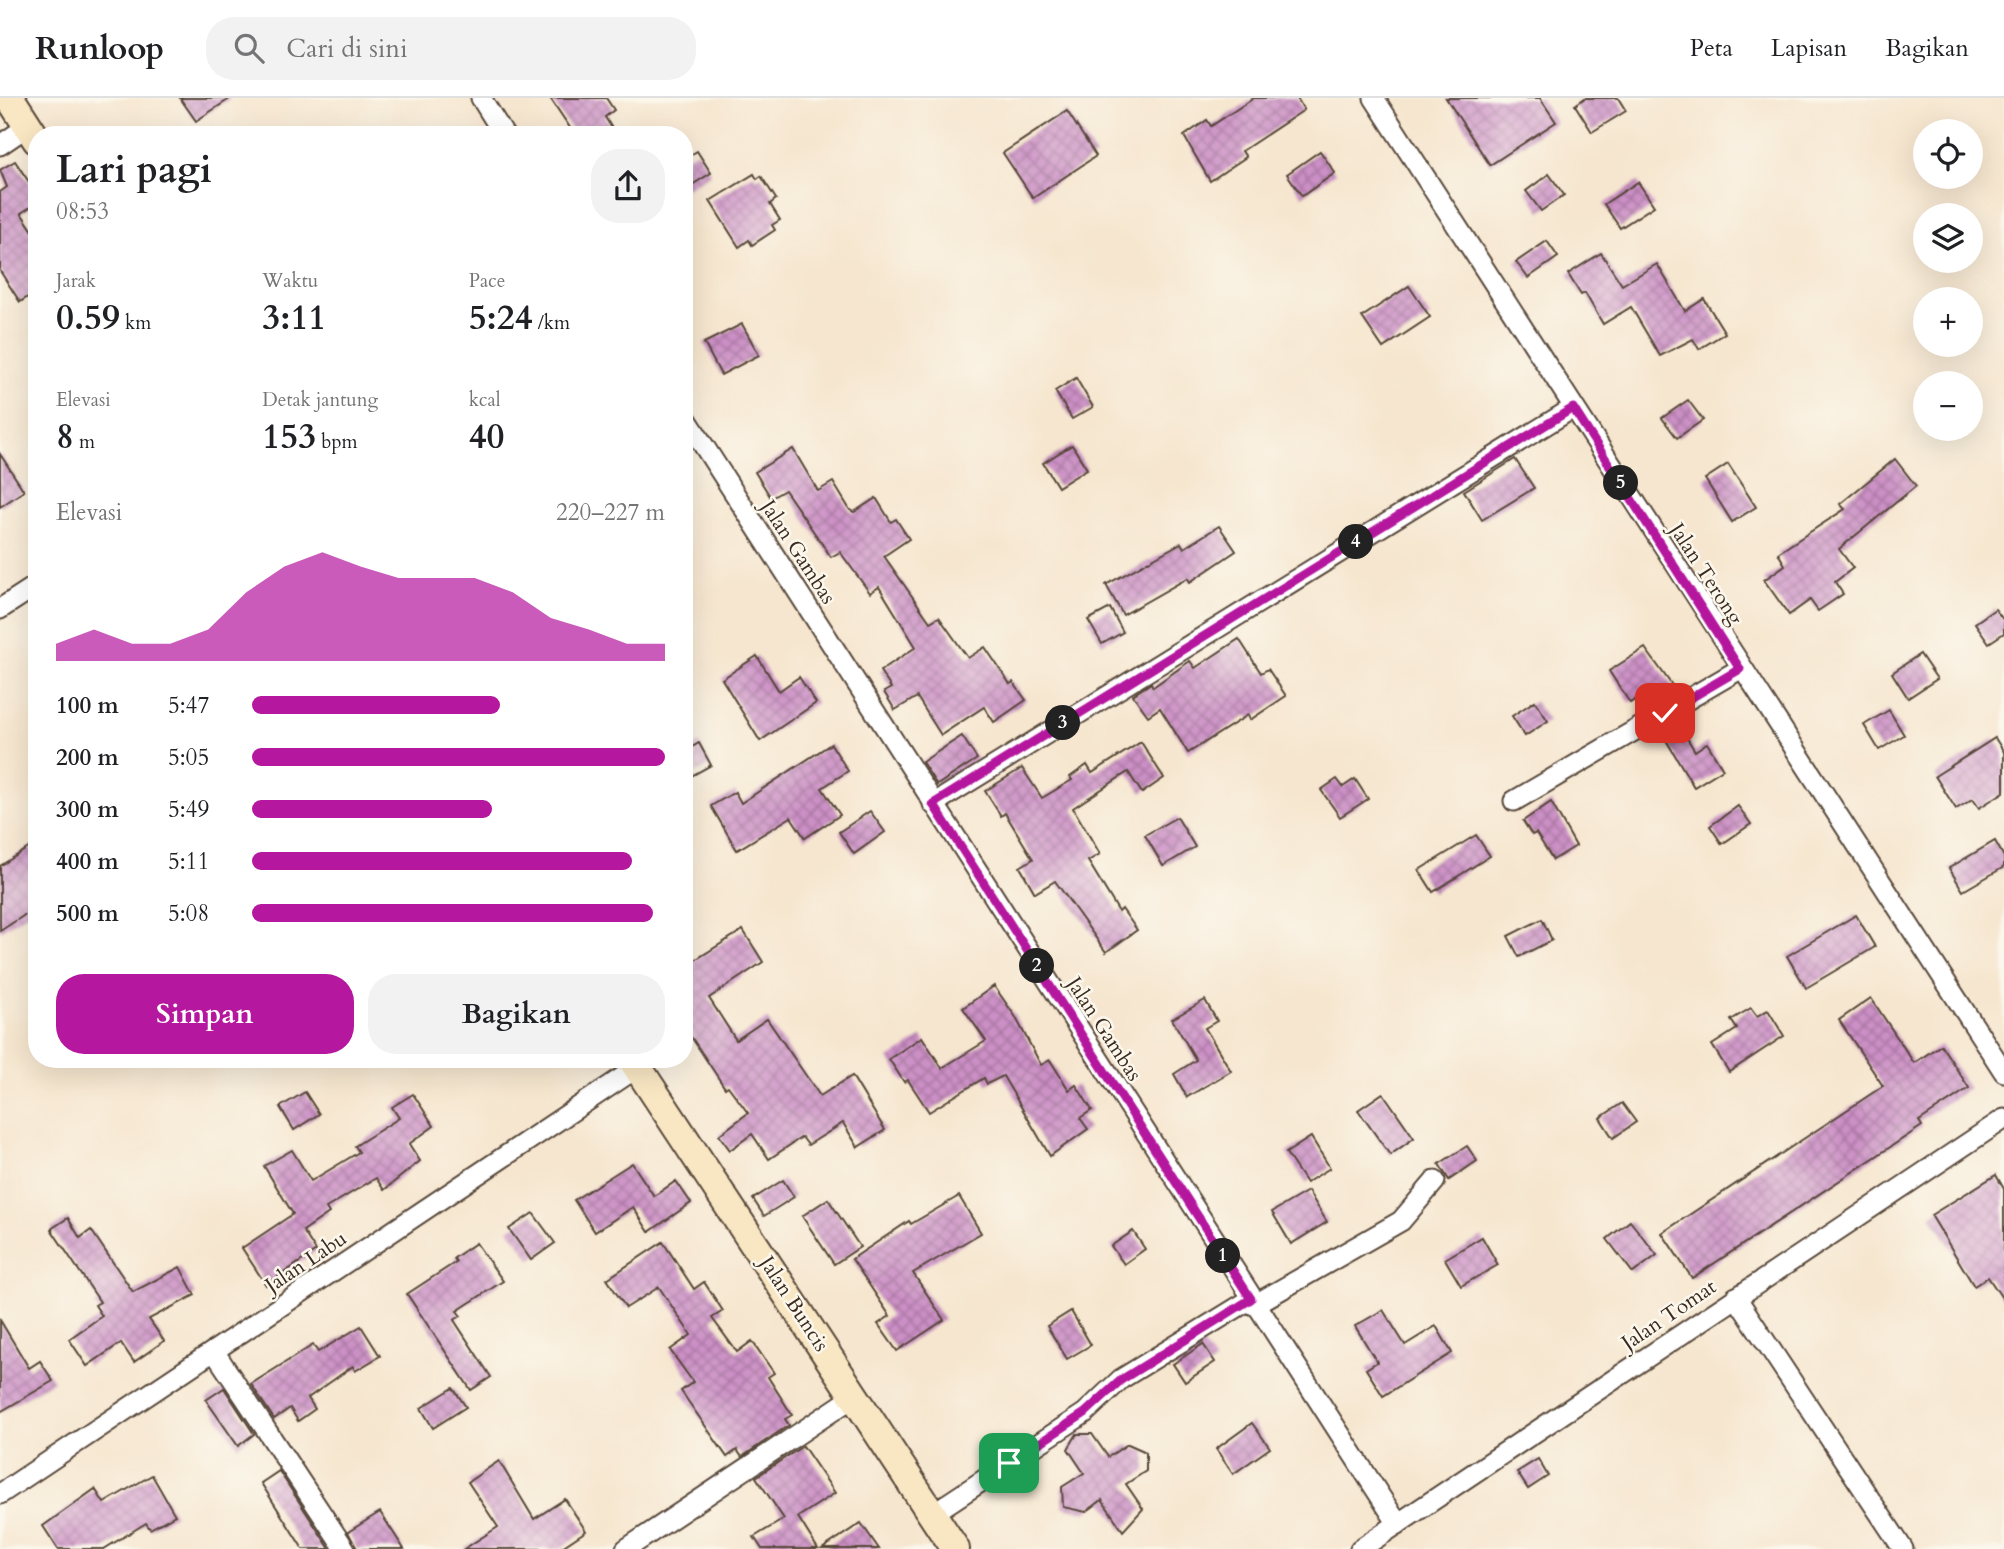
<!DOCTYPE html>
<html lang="id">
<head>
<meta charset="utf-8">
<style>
  :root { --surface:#fff; --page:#f2f2f2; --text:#202124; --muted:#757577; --line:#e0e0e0; --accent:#b5179e }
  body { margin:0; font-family:Cardo,serif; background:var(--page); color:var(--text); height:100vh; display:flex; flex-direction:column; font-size:26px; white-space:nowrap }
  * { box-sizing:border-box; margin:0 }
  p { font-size:23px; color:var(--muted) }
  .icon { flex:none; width:38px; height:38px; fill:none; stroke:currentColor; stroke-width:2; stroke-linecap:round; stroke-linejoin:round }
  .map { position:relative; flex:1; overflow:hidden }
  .panel { position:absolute; left:28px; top:28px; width:665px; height:942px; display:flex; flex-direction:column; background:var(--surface); border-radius:28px; box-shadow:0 7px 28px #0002 }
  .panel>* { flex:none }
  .tools { position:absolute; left:1913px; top:21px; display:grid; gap:14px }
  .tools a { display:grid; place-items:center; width:70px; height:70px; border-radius:50%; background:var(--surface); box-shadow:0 7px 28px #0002; font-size:35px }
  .pin { position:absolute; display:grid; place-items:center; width:60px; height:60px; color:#fff; margin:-30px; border-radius:14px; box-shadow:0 4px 10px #0006 }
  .km { position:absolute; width:35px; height:35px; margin:-18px; border-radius:50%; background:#222; color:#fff; font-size:19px; line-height:35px; text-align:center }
  .round { display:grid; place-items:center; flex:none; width:74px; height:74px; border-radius:28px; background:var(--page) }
  .overview { display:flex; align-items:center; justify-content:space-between; height:119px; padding:0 28px }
  h1 { font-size:38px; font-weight:600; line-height:52px }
  .figures { display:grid; grid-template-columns:repeat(3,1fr); gap:10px; height:119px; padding:7px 28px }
  .figures div { display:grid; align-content:center }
  .figures b { font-size:35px; font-weight:600 }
  .figures small { font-size:19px; font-weight:400 }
  .figures p { font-size:19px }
  .chart { height:196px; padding:14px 28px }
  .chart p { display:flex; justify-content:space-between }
  .chart svg { width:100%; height:126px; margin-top:7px; fill:var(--accent); opacity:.7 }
  .cta { display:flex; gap:14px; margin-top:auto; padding:14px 28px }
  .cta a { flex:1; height:80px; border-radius:28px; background:var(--accent); color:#fff; font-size:28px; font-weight:600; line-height:80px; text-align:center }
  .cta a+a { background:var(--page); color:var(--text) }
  ul { padding:0 28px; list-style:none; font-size:23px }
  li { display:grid; grid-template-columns:112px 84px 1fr; align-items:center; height:52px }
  li i { height:18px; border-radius:9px; background:var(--accent) }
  header { display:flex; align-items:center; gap:42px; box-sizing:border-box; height:98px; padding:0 35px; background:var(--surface); border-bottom:2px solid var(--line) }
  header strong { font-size:33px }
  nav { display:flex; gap:38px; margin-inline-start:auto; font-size:24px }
  .search { width:490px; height:63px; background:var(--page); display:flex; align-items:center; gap:18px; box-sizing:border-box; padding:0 24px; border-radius:28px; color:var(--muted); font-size:26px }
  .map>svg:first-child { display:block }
</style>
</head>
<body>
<header>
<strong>Runloop</strong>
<div class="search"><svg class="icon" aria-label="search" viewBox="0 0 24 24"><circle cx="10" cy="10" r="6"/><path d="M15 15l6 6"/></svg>Cari di sini</div>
<nav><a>Peta</a><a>Lapisan</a><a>Bagikan</a></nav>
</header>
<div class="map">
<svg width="2004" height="1451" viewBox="0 0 2004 1451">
  <defs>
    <pattern id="building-cross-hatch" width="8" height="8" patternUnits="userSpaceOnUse" patternTransform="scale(1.75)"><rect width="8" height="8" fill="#cc90c6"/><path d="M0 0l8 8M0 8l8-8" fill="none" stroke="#a776a0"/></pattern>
  </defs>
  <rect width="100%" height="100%" fill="#fbf7ec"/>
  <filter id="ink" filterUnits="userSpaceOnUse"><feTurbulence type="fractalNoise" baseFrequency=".0143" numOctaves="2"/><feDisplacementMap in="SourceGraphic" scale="14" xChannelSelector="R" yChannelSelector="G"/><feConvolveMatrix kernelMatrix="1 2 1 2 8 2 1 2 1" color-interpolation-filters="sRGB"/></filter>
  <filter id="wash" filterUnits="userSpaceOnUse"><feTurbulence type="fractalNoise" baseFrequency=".00686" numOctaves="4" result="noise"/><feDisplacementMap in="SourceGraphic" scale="28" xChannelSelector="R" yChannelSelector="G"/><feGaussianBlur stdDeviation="1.57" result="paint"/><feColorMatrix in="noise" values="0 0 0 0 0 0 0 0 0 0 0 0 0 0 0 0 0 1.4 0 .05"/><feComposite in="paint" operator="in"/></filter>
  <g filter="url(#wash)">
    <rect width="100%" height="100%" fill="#f6e6cf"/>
    <g id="blocks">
      <!-- building -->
      <g fill="url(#building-cross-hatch)">
        <polygon points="180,0 231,0 196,23"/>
        <polygon points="550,0 606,0 614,12 605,19 616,37 575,37"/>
        <polygon points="1254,0 1297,0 1304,12 1242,53 1246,59 1210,83 1184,38 1207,22 1211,28"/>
        <polygon points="1446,0 1540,0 1556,24 1490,67"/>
        <polygon points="1585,0 1618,0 1626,13 1592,34 1575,7"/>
        <polygon points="1067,13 1096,58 1033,100 1003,55"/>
        <polygon points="697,53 711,75 684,92 684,61"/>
        <polygon points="1320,53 1335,75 1302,98 1287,76"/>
        <polygon points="15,63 37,96 37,105 21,115 37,139 37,193 20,204 0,173 0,94 7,89 0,72"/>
        <polygon points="754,76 757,81 761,78 776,101 770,106 780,122 772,127 775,132 752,147 749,142 739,149 710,103"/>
        <polygon points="1549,76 1564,97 1541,113 1526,93"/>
        <polygon points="1638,84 1654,108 1620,130 1604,106"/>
        <polygon points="1547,143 1558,159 1528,180 1516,164"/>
        <polygon points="1601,155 1622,187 1657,166 1685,213 1704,201 1725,235 1699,251 1693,241 1660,258 1631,209 1603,226 1585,195 1581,197 1568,176"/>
        <polygon points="1409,188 1430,219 1383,250 1362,219"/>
        <polygon points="742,226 759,257 721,277 704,245"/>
        <polygon points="1076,280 1093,309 1072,321 1055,293"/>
        <polygon points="1688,302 1703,322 1677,340 1662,320"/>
        <polygon points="1072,347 1087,371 1058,389 1043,365"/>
        <polygon points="793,351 818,393 833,384 850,412 854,414 876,400 891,424 896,421 909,441 884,458 930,524 939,519 968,560 985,549 1010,586 1013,584 1026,602 994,624 984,609 941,637 917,599 895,612 884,594 891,590 880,573 916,549 879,489 870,495 840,454 831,459 785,392 771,400 755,374"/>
        <polygon points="0,356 24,393 0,409"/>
        <polygon points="1515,361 1534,390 1482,422 1464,393"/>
        <polygon points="1895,361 1916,388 1839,451 1853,470 1835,484 1843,496 1818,513 1810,502 1789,517 1764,482 1785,467 1778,455 1845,411 1840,406"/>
        <polygon points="1728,366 1756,409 1732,424 1705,381"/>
        <polygon points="1219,428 1236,453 1190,484 1188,480 1123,517 1106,487 1181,445 1184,450"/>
        <polygon points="1110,510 1123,534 1102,546 1088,522"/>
        <polygon points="1995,511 2004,523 2004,535 1989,545 1975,525"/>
        <polygon points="1239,541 1261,575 1268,571 1286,598 1250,622 1248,617 1188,655 1160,610 1148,618 1133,597 1151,585 1153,589 1190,563 1195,570"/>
        <polygon points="1645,550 1674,590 1652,606 1645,595 1630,605 1609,573"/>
        <polygon points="1920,556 1937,581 1908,600 1892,575"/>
        <polygon points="757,558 779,593 799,579 816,605 760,643 722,581"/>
        <polygon points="1535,603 1548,623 1525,638 1512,618"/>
        <polygon points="1889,612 1904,637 1879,652 1864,627"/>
        <polygon points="1682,632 1695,653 1707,645 1723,671 1694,689 1666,642"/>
        <polygon points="962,638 977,661 937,687 922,664"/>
        <polygon points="1995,640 2004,654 2004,694 1979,710 1973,701 1956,711 1935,678"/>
        <polygon points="1141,644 1164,680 1142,695 1128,674 1073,710 1100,756 1088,763 1119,814 1122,811 1137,832 1106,854 1055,783 1035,795 1020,769 1033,761 1005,715 1001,718 985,693 1022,670 1042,700 1072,682 1070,679 1087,667 1092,675"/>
        <polygon points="699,645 711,667 684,682 684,654"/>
        <polygon points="831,646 848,673 822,690 840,717 805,740 791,719 737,752 711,708 735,694 741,705"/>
        <polygon points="1337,681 1343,689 1355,681 1368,701 1340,719 1321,692"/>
        <polygon points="1551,704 1576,748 1553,762 1536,735 1532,737 1523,723"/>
        <polygon points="1738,708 1751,726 1722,746 1710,728"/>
        <polygon points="870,713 885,734 854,756 839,734"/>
        <polygon points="1177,719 1195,749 1163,768 1145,737"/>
        <polygon points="1476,737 1490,758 1433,794 1419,772"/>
        <polygon points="1995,743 2004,759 2004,769 1963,793 1949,770"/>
        <polygon points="30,749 37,759 37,809 0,833 0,768"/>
        <polygon points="1856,817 1875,849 1806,890 1787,858"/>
        <polygon points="1542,821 1552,842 1519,859 1508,838"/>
        <polygon points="743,832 763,864 709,900 736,942 767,921 820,998 852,978 885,1032 858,1049 843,1025 808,1047 802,1039 769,1061 752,1036 730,1052 719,1037 748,1015 728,988 725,990 692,940 684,945 684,869"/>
        <polygon points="994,888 1015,918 1041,967 1050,962 1069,992 1076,987 1092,1012 1080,1020 1088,1031 1050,1058 1003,978 987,986 984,980 929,1014 908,982 904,984 889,961 922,939 942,970 986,943 963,910"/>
        <polygon points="1871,900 1914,965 1941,947 1969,990 1919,1023 1922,1028 1692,1180 1662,1135 1883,988 1839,922"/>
        <polygon points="1205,902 1217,923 1205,930 1231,973 1187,999 1174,976 1196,962 1172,921"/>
        <polygon points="1751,910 1757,918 1768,912 1784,938 1729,974 1712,947 1737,931 1731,922"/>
        <polygon points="305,994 319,1016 294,1032 280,1009"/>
        <polygon points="1383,995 1414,1040 1390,1057 1358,1012"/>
        <polygon points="413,996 434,1028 409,1046 420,1063 384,1092 376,1080 326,1110 329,1115 303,1133 316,1153 266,1187 242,1150 293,1116 264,1068 292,1052 311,1083 359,1054 355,1048 399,1020 392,1009"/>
        <polygon points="1622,1005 1636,1024 1613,1040 1600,1020"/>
        <polygon points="1311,1039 1330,1070 1306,1085 1286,1055"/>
        <polygon points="1467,1048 1477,1063 1449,1082 1439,1066"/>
        <polygon points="632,1065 654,1098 676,1083 691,1105 649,1134 633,1109 595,1134 574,1102"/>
        <polygon points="1996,1077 2004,1091 2004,1203 1988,1179 1974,1188 1931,1117"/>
        <polygon points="783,1082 794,1099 764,1118 753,1101"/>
        <polygon points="1308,1093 1327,1124 1291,1146 1272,1114"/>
        <polygon points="959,1098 981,1135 913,1175 944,1222 897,1253 878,1226 890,1218 852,1161 909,1123 911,1126"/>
        <polygon points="828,1101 860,1149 834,1166 802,1118"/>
        <polygon points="533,1115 555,1145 531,1162 509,1131"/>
        <polygon points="68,1120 80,1140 91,1132 133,1194 180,1169 195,1197 149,1221 164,1243 134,1264 121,1245 87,1268 69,1241 102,1218 95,1207 100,1204 51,1131"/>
        <polygon points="1630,1123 1657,1157 1633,1175 1607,1141"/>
        <polygon points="1133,1133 1145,1151 1124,1166 1111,1148"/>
        <polygon points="1482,1139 1498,1167 1461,1188 1445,1161"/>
        <polygon points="663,1144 694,1191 704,1184 723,1213 712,1220 737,1254 752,1243 774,1275 768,1279 792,1317 785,1321 789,1327 742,1359 737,1352 727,1359 681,1293 693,1284 670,1252 691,1237 659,1189 626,1210 607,1181"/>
        <polygon points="476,1145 503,1183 457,1213 461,1218 454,1222 491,1279 471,1292 407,1196 456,1164 454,1160"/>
        <polygon points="1383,1212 1405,1247 1436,1228 1452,1255 1383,1298 1366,1271 1377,1264 1355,1228"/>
        <polygon points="1071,1213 1091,1247 1067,1261 1047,1228"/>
        <polygon points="0,1222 29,1270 40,1263 53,1283 0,1314"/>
        <polygon points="361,1228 380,1258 355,1273 353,1268 308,1300 315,1311 298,1323 290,1310 274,1321 251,1286 313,1247 318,1254"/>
        <polygon points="1203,1246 1215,1264 1185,1284 1173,1266"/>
        <polygon points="224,1290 254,1336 238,1348 206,1302"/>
        <polygon points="453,1290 466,1309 433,1330 421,1310"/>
        <polygon points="1252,1325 1270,1350 1233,1376 1216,1351"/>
        <polygon points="1077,1336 1092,1336 1108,1359 1128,1346 1146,1354 1146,1373 1126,1386 1143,1411 1123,1433 1102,1402 1086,1414 1063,1409 1062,1389 1084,1375 1068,1351"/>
        <polygon points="803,1348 835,1395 798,1419 818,1451 762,1451 754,1439 784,1421 756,1379"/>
        <polygon points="1538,1361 1548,1378 1528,1391 1517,1374"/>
        <polygon points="499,1363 534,1421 565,1401 586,1433 559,1451 464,1451 498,1429 468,1384"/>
        <polygon points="279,1373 330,1451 303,1451 261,1385"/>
        <polygon points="152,1377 175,1417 150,1431 146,1425 104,1451 58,1451 43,1428 95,1391 104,1405"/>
        <polygon points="380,1414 404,1451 357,1451 348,1434"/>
        <polygon points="861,1425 879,1451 822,1451"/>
      </g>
    </g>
  </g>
  <g filter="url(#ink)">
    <use href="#blocks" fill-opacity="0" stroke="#574639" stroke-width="2"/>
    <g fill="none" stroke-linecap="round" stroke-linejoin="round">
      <defs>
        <g id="street">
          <polyline points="481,0 504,37"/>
          <polyline points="1374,0 2004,974"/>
          <polyline points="0,47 28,28"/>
          <polyline points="684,317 1398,1426"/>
          <polyline points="0,511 37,487"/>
          <polyline points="1514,703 1740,571"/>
          <polyline points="933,706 1573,310"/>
          <polyline points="1736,1199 1903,1451"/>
          <polyline points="1254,1207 1401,1123 1435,1083"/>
          <polyline points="214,1253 345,1451"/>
          <polyline points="0,1396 638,969"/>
          <polyline points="932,1416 1085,1315 1121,1281 1251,1201"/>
          <polyline points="626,1451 855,1298"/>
          <polyline points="1360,1451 2004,1021"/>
        </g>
        <g id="secondary">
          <polyline points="10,0 37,42"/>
          <polyline points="632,961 955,1451"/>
        </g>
      </defs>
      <!-- street casing -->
      <use href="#street" stroke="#574639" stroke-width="23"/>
      <!-- secondary casing -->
      <use href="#secondary" stroke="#574639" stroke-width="32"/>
      <!-- street -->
      <use href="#street" stroke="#fff" stroke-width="19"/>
      <!-- secondary -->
      <use href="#secondary" stroke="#f9e7c3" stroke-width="28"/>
    </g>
  </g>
  <g fill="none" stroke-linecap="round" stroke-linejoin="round" filter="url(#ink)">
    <defs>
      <polyline id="route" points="1009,1365 1085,1315 1121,1282 1251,1201 933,706 1573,310 1740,571 1665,615"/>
    </defs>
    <!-- route casing -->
    <use href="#route" stroke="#fff" stroke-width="14"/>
    <!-- route -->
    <use href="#route" stroke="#b5179e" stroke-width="9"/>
  </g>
  <g text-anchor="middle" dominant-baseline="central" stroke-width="5" stroke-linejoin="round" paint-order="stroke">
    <!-- street labels -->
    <g font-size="21" fill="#3b2a1e" stroke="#fbf7ec">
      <text transform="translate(798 454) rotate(57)">Jalan Gambas</text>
      <text transform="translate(1706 476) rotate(57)">Jalan Terong</text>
      <text transform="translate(1104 931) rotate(57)">Jalan Gambas</text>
      <text transform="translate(306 1164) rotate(-34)">Jalan Labu</text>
      <text transform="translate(794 1206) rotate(57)">Jalan Buncis</text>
      <text transform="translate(1669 1217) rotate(-34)">Jalan Tomat</text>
    </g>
  </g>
</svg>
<div class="tools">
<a><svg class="icon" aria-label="locate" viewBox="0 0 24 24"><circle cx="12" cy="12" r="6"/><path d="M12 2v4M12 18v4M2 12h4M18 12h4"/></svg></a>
<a><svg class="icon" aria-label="layers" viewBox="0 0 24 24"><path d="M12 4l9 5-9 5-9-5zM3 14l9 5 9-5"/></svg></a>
<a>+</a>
<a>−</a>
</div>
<div class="pin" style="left:1009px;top:1365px;background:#1e9e55"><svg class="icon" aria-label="arrive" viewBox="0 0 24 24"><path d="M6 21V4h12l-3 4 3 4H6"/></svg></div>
<div class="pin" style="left:1665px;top:615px;background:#d93025"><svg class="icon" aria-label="check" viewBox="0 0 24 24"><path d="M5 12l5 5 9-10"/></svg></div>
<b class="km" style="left:1223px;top:1158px">1</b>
<b class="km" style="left:1037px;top:868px">2</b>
<b class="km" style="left:1063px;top:625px">3</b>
<b class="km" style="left:1356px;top:444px">4</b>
<b class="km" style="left:1621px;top:385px">5</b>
<section class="panel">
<div class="overview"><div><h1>Lari pagi</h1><p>08:53</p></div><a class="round"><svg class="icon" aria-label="share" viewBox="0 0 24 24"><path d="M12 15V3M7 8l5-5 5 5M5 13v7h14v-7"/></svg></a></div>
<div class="figures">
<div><p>Jarak</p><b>0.59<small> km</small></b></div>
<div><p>Waktu</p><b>3:11</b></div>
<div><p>Pace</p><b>5:24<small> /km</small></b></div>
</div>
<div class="figures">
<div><p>Elevasi</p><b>8<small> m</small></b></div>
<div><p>Detak jantung</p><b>153<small> bpm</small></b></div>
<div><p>kcal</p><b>40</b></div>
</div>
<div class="chart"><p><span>Elevasi</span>220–227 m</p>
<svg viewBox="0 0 160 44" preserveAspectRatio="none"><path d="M0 44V38L10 33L20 38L30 38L40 33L50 20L60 11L70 6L80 11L90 15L100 15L110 15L120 20L130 29L140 33L150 38L160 38V44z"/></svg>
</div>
<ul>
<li><b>100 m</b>5:47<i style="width:60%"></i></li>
<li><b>200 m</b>5:05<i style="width:100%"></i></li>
<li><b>300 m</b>5:49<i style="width:58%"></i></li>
<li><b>400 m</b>5:11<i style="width:92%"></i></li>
<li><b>500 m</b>5:08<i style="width:97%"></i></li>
</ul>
<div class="cta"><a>Simpan</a><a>Bagikan</a></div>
</section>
</div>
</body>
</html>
